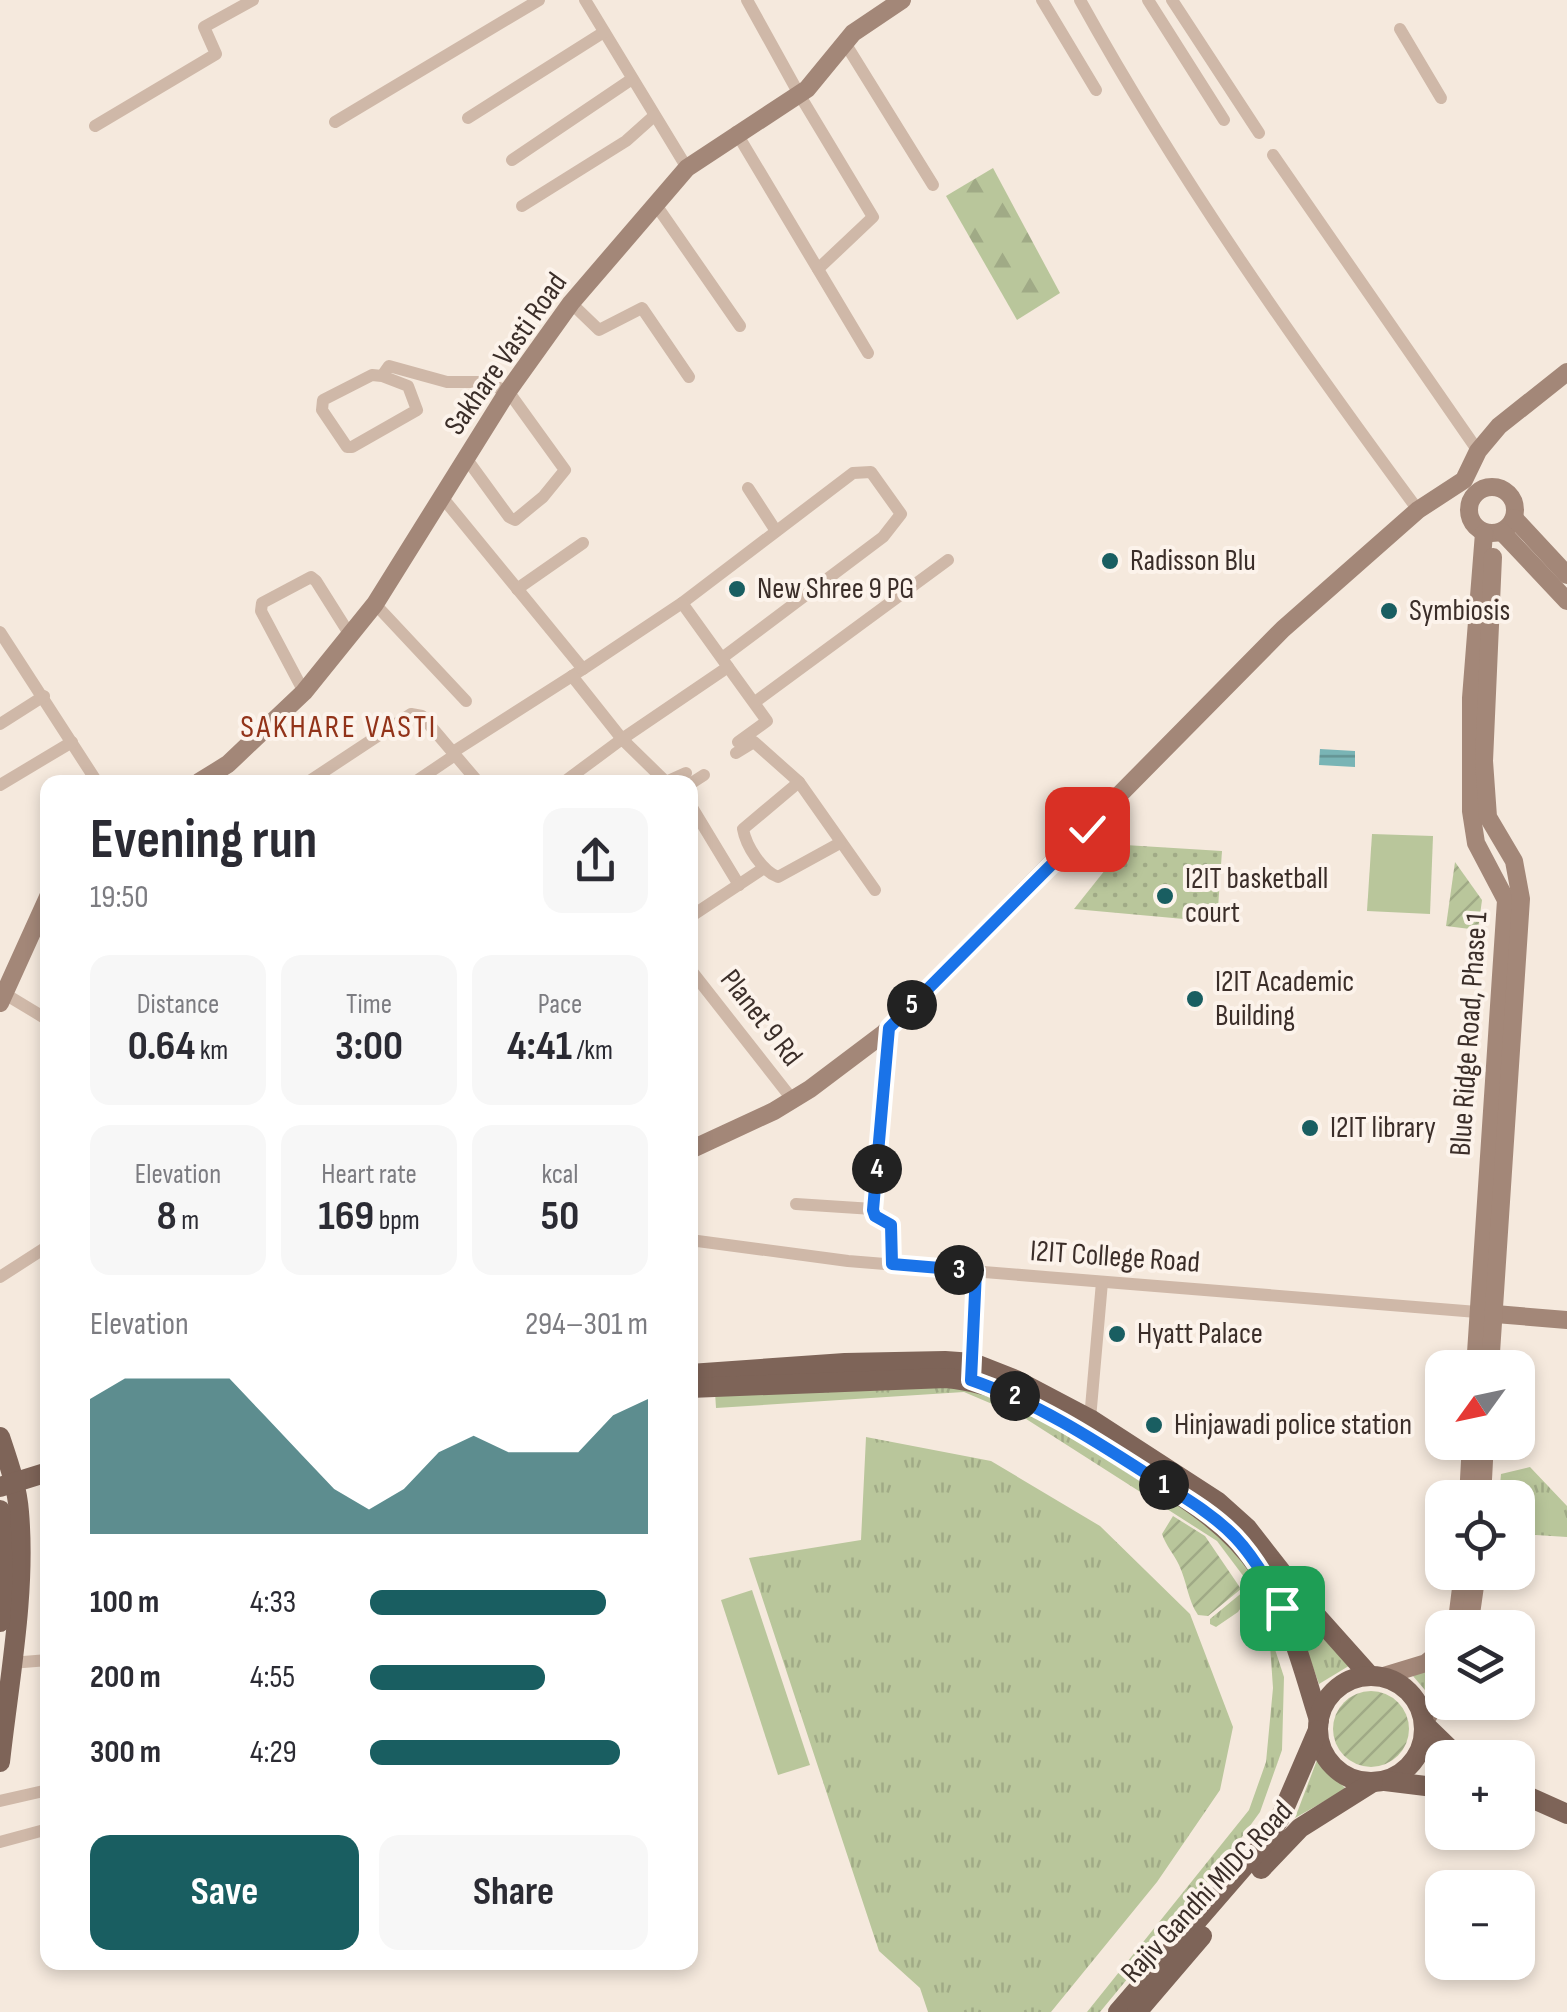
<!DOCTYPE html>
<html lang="en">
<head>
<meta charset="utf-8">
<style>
  :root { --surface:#fff; --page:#f7f7f7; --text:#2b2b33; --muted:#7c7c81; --accent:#195e61 }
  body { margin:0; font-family:"Sofia Sans Condensed",sans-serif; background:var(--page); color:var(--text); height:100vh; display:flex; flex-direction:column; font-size:38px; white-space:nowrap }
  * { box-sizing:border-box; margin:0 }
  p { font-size:32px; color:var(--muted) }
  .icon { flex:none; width:55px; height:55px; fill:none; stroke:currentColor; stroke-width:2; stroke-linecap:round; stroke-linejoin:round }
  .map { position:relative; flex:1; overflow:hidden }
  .drawer { position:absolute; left:40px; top:775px; width:658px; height:1195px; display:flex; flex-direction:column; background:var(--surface); border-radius:20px; box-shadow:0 5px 15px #0003 }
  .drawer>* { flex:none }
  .needle { width:65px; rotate:237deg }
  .fabs { position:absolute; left:1425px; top:1350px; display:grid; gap:20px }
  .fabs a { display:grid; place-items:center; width:110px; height:110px; border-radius:20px; background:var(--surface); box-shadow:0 5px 15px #0003; font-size:50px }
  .pin { position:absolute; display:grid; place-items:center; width:85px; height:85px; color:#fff; margin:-42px; border-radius:20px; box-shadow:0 5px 15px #0006 }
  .km { position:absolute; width:50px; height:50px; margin:-25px; border-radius:50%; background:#222; color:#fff; font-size:28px; line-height:50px; text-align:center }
  .round { display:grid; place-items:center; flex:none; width:105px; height:105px; border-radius:20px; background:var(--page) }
  .head { display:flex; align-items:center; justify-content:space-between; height:170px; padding:0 50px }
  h1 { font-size:55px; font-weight:700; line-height:75px }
  .metrics { display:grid; grid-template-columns:repeat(3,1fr); gap:15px; height:170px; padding:10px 50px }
  .metrics div { display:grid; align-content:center; border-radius:20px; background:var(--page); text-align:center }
  .metrics b { font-size:42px; font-weight:700 }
  .metrics small { font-size:28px; font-weight:400 }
  .metrics p { font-size:28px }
  .chart { height:280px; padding:20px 50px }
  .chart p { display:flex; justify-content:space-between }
  .chart svg { width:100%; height:180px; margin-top:10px; fill:var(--accent); opacity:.7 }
  .button { display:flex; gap:20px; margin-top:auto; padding:20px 50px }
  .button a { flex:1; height:115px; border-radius:20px; background:var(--accent); color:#fff; font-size:40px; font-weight:700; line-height:115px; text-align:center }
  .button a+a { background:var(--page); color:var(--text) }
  ul { padding:0 50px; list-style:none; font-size:32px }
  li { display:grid; grid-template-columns:160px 120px 1fr; align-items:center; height:75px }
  li i { height:25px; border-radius:12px; background:var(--accent) }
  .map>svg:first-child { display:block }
</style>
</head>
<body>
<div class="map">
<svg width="1567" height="2012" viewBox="0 0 1567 2012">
  <defs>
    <pattern id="grass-tufts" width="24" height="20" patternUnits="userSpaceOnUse" patternTransform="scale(2.5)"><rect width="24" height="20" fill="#b9c69b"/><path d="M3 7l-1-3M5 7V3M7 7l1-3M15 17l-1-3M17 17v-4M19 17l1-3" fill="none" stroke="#a0aa86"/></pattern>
    <pattern id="forest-firs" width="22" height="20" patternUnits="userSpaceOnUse" patternTransform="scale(2.5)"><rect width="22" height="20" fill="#b9c69b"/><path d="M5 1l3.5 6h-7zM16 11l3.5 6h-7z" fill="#a0aa86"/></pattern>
    <pattern id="park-dots" width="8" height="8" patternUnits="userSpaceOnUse" patternTransform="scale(2.5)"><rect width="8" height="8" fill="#b9c69b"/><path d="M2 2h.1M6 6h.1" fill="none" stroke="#a0aa86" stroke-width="1.8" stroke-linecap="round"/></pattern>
    <pattern id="garden-furrows" width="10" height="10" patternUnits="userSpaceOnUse" patternTransform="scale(2.5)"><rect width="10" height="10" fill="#b9c69b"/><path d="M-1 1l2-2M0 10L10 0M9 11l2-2" fill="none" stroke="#a0aa86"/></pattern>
    <pattern id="water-rules" width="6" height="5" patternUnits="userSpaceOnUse" patternTransform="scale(2.5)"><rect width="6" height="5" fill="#79b4b5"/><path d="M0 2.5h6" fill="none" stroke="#649393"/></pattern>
  </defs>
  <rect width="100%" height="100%" fill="#f5e9dd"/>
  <!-- grass -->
  <g fill="url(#grass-tufts)">
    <polygon points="961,1384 1036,1413 1214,1524 1260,1581 1238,1612 1216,1627 1210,1624 1210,1619 1244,1591 1244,1577 1217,1541 1023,1417 964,1392 716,1408 715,1392"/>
    <polygon points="866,1437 991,1461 1100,1526 1190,1614 1233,1727 1220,1790 1157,1882 1051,2012 928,2012 920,1988 879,1951 749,1558 861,1540"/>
    <polygon points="1530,1467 1567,1506 1567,1537 1518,1534 1518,1498 1499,1497 1501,1474"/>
    <polygon points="1291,1606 1352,1664 1319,1684"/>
    <polygon points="1269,1631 1284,1677 1282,1750 1260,1812 1223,1863 1100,2012 1087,2012 1249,1810 1266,1762 1273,1688"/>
    <polygon points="1442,1662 1442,1675 1433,1694 1430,1696 1413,1676"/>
    <polygon points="1317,1760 1346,1789 1295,1818"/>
  </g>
  <!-- forest -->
  <polygon fill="url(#forest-firs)" points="993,168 1060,293 1017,320 946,196"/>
  <!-- park -->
  <polygon fill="url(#park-dots)" points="1125,845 1222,851 1217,922 1074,909"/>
  <!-- garden -->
  <g fill="url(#garden-furrows)">
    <polygon points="1455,862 1482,900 1478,930 1446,926"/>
    <path d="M1173 1516 1205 1536 1241 1589 1208 1616 1198 1615C1188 1601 1187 1582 1179 1565 1174 1554 1166 1546 1162 1534Z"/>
    <circle cx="1371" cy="1729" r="38"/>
  </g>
  <!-- pitch -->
  <g fill="#b9c69b">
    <polygon points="1372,834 1433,836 1430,914 1367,911"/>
    <polygon points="752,1590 810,1765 778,1775 721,1600"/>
  </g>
  <!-- water -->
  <polygon fill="url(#water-rules)" points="1320,749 1355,751 1355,767 1319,765"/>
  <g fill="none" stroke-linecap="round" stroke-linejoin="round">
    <!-- street -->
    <g stroke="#cfb8a8" stroke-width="12">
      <polyline points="585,0 687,168"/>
      <polyline points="747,0 799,94 873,217 818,269"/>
      <polyline points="1042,0 1096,90"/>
      <path d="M1080 0C1179 179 1297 346 1418 510"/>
      <polyline points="1148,0 1224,120"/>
      <polyline points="1172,0 1259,133"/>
      <polyline points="1400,29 1441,98"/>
      <polyline points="845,43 933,185"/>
      <polyline points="468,118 604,32"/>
      <polyline points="335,122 539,0"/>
      <polyline points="95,126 216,54 204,27 253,0"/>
      <polyline points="736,132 868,353"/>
      <polyline points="1273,155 1478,451"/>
      <polyline points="512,160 632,79"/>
      <polyline points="656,205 740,326"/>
      <polyline points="522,206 626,141 654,116"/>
      <polyline points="571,303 599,330 642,308 689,377"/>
      <polyline points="382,376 408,386 417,410 352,447 347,447 322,410 323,400 372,375 382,376 389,366 447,382 481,382 508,391 565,470 543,497 515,520 509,517 466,458"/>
      <polyline points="748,488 776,531"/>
      <polyline points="442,497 583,669 453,752"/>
      <polyline points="517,589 583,543"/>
      <polyline points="682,603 853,473 871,472 901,514 883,537 722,658"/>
      <polyline points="375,604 466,701"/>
      <polyline points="0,632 97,782"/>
      <polyline points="728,667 767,721 738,742"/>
      <polyline points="572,676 622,739 728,667 682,603 583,669"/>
      <polyline points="304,692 261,611 262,603 311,577 316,581 350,635"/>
      <polyline points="755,702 948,560"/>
      <polyline points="0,724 44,696"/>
      <polyline points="736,753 754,742 799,782 875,890"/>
      <polyline points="308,782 411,714 422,716 478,782"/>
      <polyline points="415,782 455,755"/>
      <polyline points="564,782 622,739 666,782 686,773"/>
      <path d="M799 782 743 829C746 846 762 871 778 877L840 843"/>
      <polyline points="690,784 704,775"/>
      <polyline points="0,785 72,742"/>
      <polyline points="690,804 739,885"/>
      <polyline points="690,917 764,868"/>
      <polyline points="690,969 792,1099"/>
      <polyline points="5,994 48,1020"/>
      <polyline points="889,1028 873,1209 875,1215 891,1225 892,1264"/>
      <polyline points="796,1204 873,1209"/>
      <polyline points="690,1240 848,1261 1477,1312"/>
      <polyline points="0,1277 48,1246"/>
      <polyline points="972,1368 976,1271"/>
      <polyline points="1090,1419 1102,1282"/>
      <polyline points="11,1663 48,1660"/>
      <polyline points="0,1801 48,1790"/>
      <polyline points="0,1842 48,1829"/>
    </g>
    <!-- secondary -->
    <g stroke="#a38778" stroke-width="18">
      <circle cx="1492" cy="510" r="23"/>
      <polyline points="1514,518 1567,575"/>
      <polyline points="1502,532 1567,601"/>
      <polyline points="199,782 228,764 304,692 375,604 508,391 571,303 687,168 807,89 853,33 902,0"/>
      <polyline points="0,1003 48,897"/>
      <polyline points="690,1150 774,1111 810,1089 883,1034 1283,629 1418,510 1464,480 1478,451 1499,426 1567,372"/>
      <polyline points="1483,1313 1567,1320"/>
      <polyline points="1475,1368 1506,900 1476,843 1471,811 1471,698 1484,533"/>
      <polyline points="1490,1368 1521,899 1514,861 1488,817 1484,761 1493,557"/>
      <polyline points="1468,1498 1471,1442"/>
      <polyline points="1482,1498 1485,1442"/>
      <polyline points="1456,1628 1463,1572"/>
      <polyline points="1469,1628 1477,1572"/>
      <polyline points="1380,1677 1426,1663 1442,1650"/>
      <polyline points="1424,1724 1442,1690"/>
    </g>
    <!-- primary -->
    <g stroke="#7e6458" stroke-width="20">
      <polyline points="690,1374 845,1363 945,1361 973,1363 1016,1380 1090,1419 1218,1502 1247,1528 1311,1610 1370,1676"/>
      <path d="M690 1388 946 1378C1015 1384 1075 1427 1132 1464 1180 1495 1228 1522 1260 1570 1290 1615 1303 1669 1319 1720"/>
      <path d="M0 1437C8 1461 17 1486 19 1512 26 1594 9 1680 0 1762"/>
      <polyline points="0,1487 48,1472"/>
      <polyline points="0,1510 3,1571 0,1622"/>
      <circle cx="1371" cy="1729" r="53"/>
      <polyline points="1424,1724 1459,1758"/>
      <polyline points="1385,1781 1442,1788"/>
      <polyline points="1518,1792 1567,1814"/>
      <polyline points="1261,1869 1300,1828 1373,1782"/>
      <polyline points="1118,2012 1267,1840 1281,1816 1318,1730"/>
      <polyline points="1137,2012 1202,1936"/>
    </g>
  </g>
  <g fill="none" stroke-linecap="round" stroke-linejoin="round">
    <defs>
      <path id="route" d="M1087 829 889 1028 873 1210 875 1216 891 1225 892 1264 976 1271 971 1380C1035 1402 1091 1438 1147 1474 1178 1494 1210 1511 1235 1537 1254 1557 1269 1583 1282 1608"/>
    </defs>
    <!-- route casing -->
    <use href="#route" stroke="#fff" stroke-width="20"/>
    <!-- route -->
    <use href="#route" stroke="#1a73e8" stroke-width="12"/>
  </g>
  <!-- markers -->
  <g fill="#195e61" stroke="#fcf3eb" stroke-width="4">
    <circle cx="1110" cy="561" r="10"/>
    <circle cx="737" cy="589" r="10"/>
    <circle cx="1389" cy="611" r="10"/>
    <circle cx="1165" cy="896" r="10"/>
    <circle cx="1195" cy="999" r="10"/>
    <circle cx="1310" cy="1128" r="10"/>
    <circle cx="1117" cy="1334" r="10"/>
    <circle cx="1154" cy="1425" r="10"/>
  </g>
  <g text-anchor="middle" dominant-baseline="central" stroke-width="8" stroke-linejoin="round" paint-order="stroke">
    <!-- street labels -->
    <g font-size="30" fill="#3b2e29" stroke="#fcf3eb">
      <text transform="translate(506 354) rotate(-55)">Sakhare Vasti Road</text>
      <text transform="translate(761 1018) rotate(52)">Planet 9 Rd</text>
      <text transform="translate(1469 1034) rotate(-86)">Blue Ridge Road, Phase 1</text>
      <text transform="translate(1115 1257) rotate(4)">I2IT College Road</text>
      <text transform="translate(1207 1892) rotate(-47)">Rajiv Gandhi MIDC Road</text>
    </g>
    <!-- poi labels -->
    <g font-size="30" fill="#3b2e29" stroke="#fcf3eb" text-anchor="start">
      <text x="1130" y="561">Radisson Blu</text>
      <text x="757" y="589">New Shree 9 PG</text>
      <text x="1409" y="611">Symbiosis</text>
      <text x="1185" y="879">I2IT basketball<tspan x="1185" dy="34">court</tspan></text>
      <text x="1215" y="982">I2IT Academic<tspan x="1215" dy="34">Building</tspan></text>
      <text x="1330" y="1128">I2IT library</text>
      <text x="1137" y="1334">Hyatt Palace</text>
      <text x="1174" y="1425">Hinjawadi police station</text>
    </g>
    <!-- neighbourhood labels -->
    <g font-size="32" letter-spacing="2.5" fill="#923319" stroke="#fcf3eb">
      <text x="339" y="727">SAKHARE VASTI</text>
    </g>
  </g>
</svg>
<div class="fabs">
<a><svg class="needle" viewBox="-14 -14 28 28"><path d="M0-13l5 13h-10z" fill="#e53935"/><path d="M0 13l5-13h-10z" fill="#7c7c81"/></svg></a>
<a><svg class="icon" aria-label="locate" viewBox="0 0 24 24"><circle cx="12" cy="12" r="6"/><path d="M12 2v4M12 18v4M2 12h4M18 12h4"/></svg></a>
<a><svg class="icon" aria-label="layers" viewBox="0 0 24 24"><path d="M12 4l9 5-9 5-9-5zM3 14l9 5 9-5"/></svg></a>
<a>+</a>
<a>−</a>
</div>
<div class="pin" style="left:1282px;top:1608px;background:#1e9e55"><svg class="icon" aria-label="arrive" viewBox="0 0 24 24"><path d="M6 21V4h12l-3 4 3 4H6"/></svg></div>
<div class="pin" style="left:1087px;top:829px;background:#d93025"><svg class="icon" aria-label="check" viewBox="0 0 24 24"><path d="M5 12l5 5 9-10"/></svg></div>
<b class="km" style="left:1164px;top:1485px">1</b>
<b class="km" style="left:1015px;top:1396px">2</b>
<b class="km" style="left:959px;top:1270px">3</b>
<b class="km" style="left:877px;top:1169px">4</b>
<b class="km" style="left:912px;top:1005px">5</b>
<section class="drawer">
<div class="head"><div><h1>Evening run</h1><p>19:50</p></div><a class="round"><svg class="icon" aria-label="share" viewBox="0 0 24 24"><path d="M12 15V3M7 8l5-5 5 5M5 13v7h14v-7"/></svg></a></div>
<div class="metrics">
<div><p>Distance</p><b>0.64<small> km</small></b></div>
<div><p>Time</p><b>3:00</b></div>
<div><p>Pace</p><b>4:41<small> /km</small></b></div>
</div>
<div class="metrics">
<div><p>Elevation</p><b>8<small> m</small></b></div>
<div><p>Heart rate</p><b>169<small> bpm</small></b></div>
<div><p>kcal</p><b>50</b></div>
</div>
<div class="chart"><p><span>Elevation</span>294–301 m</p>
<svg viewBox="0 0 160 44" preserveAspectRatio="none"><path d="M0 44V11L10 6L20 6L30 6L40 6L50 15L60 24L70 33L80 38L90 33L100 24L110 20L120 24L130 24L140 24L150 15L160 11V44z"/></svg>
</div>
<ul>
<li><b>100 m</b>4:33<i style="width:85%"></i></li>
<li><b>200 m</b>4:55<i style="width:63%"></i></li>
<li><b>300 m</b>4:29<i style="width:90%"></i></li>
</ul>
<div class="button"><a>Save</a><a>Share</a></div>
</section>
</div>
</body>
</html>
